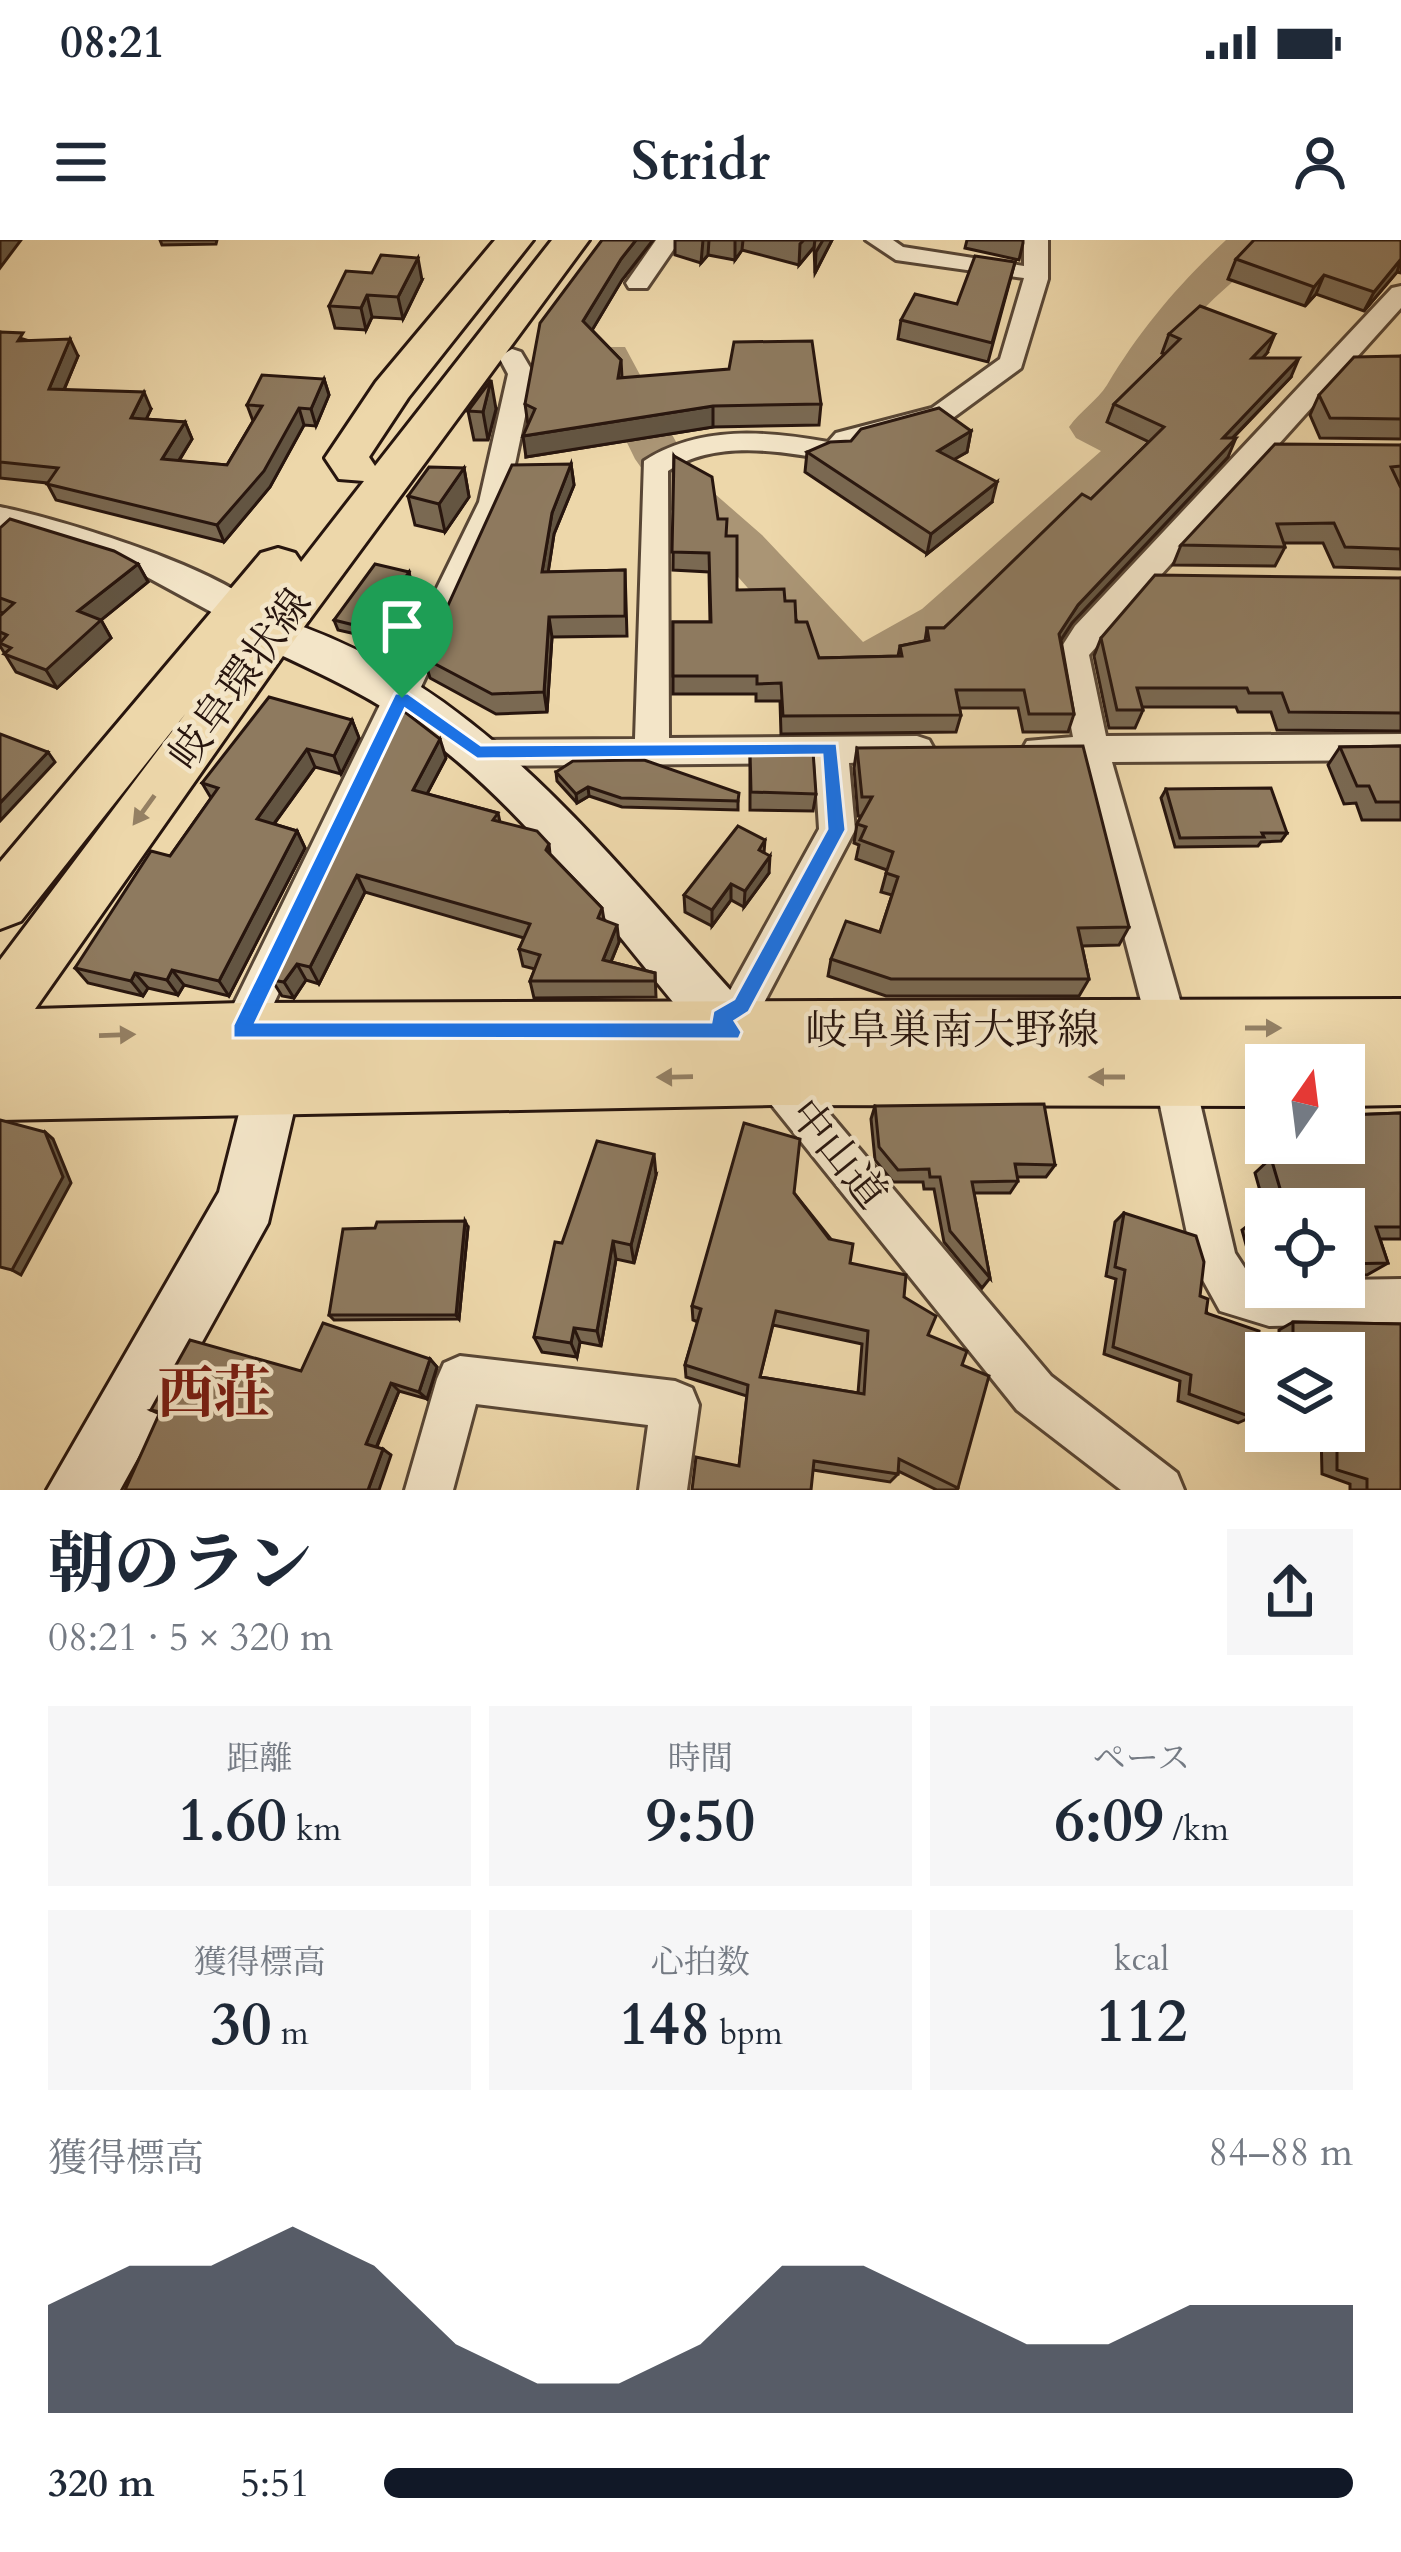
<!DOCTYPE html>
<html lang="ja">
<head>
<meta charset="utf-8">
<style>
  :root { --surface:#fff; --page:#f6f6f7; --text:#1f2937; --muted:#747a83; --accent:#111827 }
  body { margin:0; font-family:Cardo,"Noto Serif JP",serif; background:var(--page); color:var(--text); height:100vh; display:flex; flex-direction:column; font-size:45px; white-space:nowrap }
  * { box-sizing:border-box; margin:0 }
  p { font-size:39px; color:var(--muted) }
  .icon { flex:none; width:66px; height:66px; fill:none; stroke:currentColor; stroke-width:2; stroke-linecap:round; stroke-linejoin:round }
  .map { position:relative; height:1250px; overflow:hidden }
  .drawer { display:flex; flex-direction:column; background:var(--surface); flex:1 }
  .drawer>* { flex:none }
  .needle { width:78px; rotate:14deg }
  .buttons { position:absolute; left:1245px; top:804px; display:grid; gap:24px }
  .buttons a { display:grid; place-items:center; width:120px; height:120px; border-radius:0px; background:var(--surface); box-shadow:0 12px 48px #0002; font-size:60px }
  .pin { position:absolute; display:grid; place-items:center; width:102px; height:102px; color:#fff; margin:-123px -51px; border-radius:50% 50% 50% 0; rotate:-45deg; box-shadow:0 0 12px #0007 }
  .pin .icon { rotate:45deg }
  .round { display:grid; place-items:center; flex:none; width:126px; height:126px; border-radius:0px; background:var(--page) }
  .head { display:flex; align-items:center; justify-content:space-between; height:204px; padding:0 48px }
  h1 { font-size:66px; font-weight:800; line-height:90px }
  .stats { display:grid; grid-template-columns:repeat(3,1fr); gap:18px; height:204px; padding:12px 48px }
  .stats div { display:grid; align-content:center; border-radius:0px; background:var(--page); text-align:center }
  .stats b { font-size:60px; font-weight:800 }
  .stats small { font-size:33px; font-weight:400 }
  .stats p { font-size:33px }
  .chart { height:336px; padding:24px 48px }
  .chart p { display:flex; justify-content:space-between }
  .chart svg { width:100%; height:216px; margin-top:12px; fill:var(--accent); opacity:.7 }
  ul { padding:0 48px; list-style:none; font-size:39px }
  li { display:grid; grid-template-columns:192px 144px 1fr; align-items:center; height:90px }
  li i { height:30px; border-radius:15px; background:var(--accent) }
  .status { display:flex; justify-content:space-between; align-items:center; height:84px; padding:0 60px; background:var(--surface); direction:ltr }
  .status svg { height:33px; fill:currentColor }
  header { display:flex; justify-content:space-between; align-items:center; height:156px; padding:0 48px; background:var(--surface); font-size:54px; font-weight:800 }
  .map>svg:first-child { display:block }
</style>
</head>
<body>
<div class="status"><b>08:21</b><svg viewBox="0 0 49 12"><path d="M0 12V9h3v3zM5 12V6h3v6zM10 12V3h3v9zM15 12V0h3v12zM26 1h20v11H26zM47 4h2v5h-2z"/></svg></div>
<header><svg class="icon" aria-label="menu" viewBox="0 0 24 24"><path d="M4 6h16M4 12h16M4 18h16"/></svg>Stridr<svg class="icon" aria-label="person" viewBox="0 0 24 24"><circle cx="12" cy="8" r="4"/><path d="M4 21q1-7 8-7t8 7"/></svg></header>
<div class="map">
<svg width="1401" height="1250" viewBox="0 0 1401 1250">
  <rect width="100%" height="100%" fill="#edd7aa"/>
  <filter id="stains"><feTurbulence type="fractalNoise" baseFrequency=".00167" numOctaves="4"/><feColorMatrix values="0 0 0 0 .2 0 0 0 0 .09 0 0 0 0 .02 0 0 0 .5 -.17"/></filter>
  <radialGradient id="worn" r=".72"><stop offset=".6" stop-color="#630" stop-opacity="0"/><stop offset="1" stop-color="#630" stop-opacity=".3"/></radialGradient>
  <g fill="none" stroke-linecap="round" stroke-linejoin="round">
    <!-- river -->
    <path fill="#aa9575" fill-rule="evenodd" d="M1226 0H1272C1253 28 1222 48 1199 74 1170 108 1157 151 1126 183L1152 197 1159 208 1152 219C1115 256 1074 288 1035 324 982 374 915 467 830 441L724 321 677 278 635 219 585 117 591 107H625L682 213 715 254 762 295 863 402 922 369 1101 211 1076 198 1069 187C1080 171 1097 161 1107 145 1141 88 1178 45 1226 0Z"/>
    <defs>
      <g id="street">
        <polygon points="656,0 680,0 647,48 629,48 626,43"/>
        <path d="M866 0H893L903 7 1024 26V0H1048V39L1021 128 950 180 856 205 835 221C782 211 715 199 668 231L669 498 917 496 929 500 934 509 929 518 849 523 855 590 756 778 720 796 706 790 700 778 706 766 728 754 819 589 815 523 477 526 465 522 460 513 465 504 477 500 635 499 644 221C699 185 767 191 828 202L836 193 932 168 1000 119 1024 38 896 20Z"/>
        <polygon points="1401,46 1401,68 1089,415 1106,496 1401,494 1401,520 1112,522 1188,788 1182,801 1168,806 1154,801 1148,788 1079,523 1027,519 1022,510 1027,501 1073,497 1057,414 1075,386 1392,48"/>
        <polygon points="512,109 521,112 534,134 507,262 255,804 241,809 227,804 221,791 227,778 479,262 508,134 499,117"/>
        <path d="M0 267C60 279 245 334 277 385L261 396 250 393 125 325 0 287Z"/>
        <polygon points="772,816 786,822 1051,1136 1177,1233 1184,1250 1121,1250 1017,1170 758,848 752,835 758,822"/>
        <polygon points="1174,818 1188,824 1194,837 1235,1013 1250,1036 1266,1041 1266,1047 1344,1047 1344,1040 1401,1039 1401,1083 1269,1086 1220,1071 1193,1022 1154,837 1160,824"/>
        <polygon points="460,1116 675,1141 692,1148 699,1165 687,1250 639,1250 648,1185 476,1164 453,1250 405,1250 437,1139 444,1123"/>
      </g>
      <g id="secondary">
        <path d="M273 377C491 442 620 635 769 792L777 810 769 828 749 836 729 828C629 716 542 580 419 491 369 455 313 430 257 404L251 393 257 382Z"/>
        <polygon points="271,818 291,826 300,845 268,983 120,1250 47,1250 219,952 251,826"/>
      </g>
      <polygon id="primary" points="495,0 533,0 408,158 369,217 375,226 552,0 589,0 290,406 35,769 241,763 1401,759 1401,865 1344,866 1344,825 1317,825 1321,815 1289,816 1293,825 1266,825 1266,866 772,865 0,880 0,720 186,473 21,681 0,689 0,622 261,313 278,308 295,313 301,322 364,241 339,239 325,218 376,142"/>
    </defs>
    <!-- street casing -->
    <use href="#street" stroke="#584635" stroke-width="6"/>
    <!-- secondary casing -->
    <use href="#secondary" stroke="#27150e" stroke-width="6"/>
    <!-- primary casing -->
    <use href="#primary" stroke="#27150e" stroke-width="6"/>
    <!-- street -->
    <use href="#street" fill="#f3e5c8" fill-rule="evenodd"/>
    <!-- secondary -->
    <use href="#secondary" fill="#f3e5c8" fill-rule="evenodd"/>
    <!-- primary -->
    <use href="#primary" fill="#edd7aa" fill-rule="evenodd"/>
  </g>
  <!-- wall -->
  <g fill="#7a6952" stroke="#27150e" stroke-width="3" fill-rule="evenodd">
    <polygon points="160,0 217,0 216,4 162,5"/>
    <polygon points="602,0 653,0 622,40 592,90 621,120 622,138 821,164 819,185 713,187 526,217 528,185 525,164"/>
    <polygon points="675,0 832,0 815,33 814,7 799,25 742,10 735,20 708,15 701,23 675,15"/>
    <polygon points="967,0 1023,0 1023,3 1019,20 965,8"/>
    <polygon points="1401,0 1401,33 1397,32 1364,71 1316,54 1305,66 1228,39 1236,19"/>
    <polygon points="1015,22 988,122 898,99 901,80 957,64"/>
    <polygon points="422,40 403,79 372,77 366,90 335,88 329,66"/>
    <polygon points="0,92 78,116 64,150 151,169 146,179 185,182 192,199 179,221 227,225 253,181 247,165 324,139 329,155 316,186 304,185 270,247 224,302 56,260 47,243 0,238"/>
    <polygon points="1169,94 1267,113 1262,118 1291,137 1233,198 1228,217 1072,383 1061,400 1074,474 1068,492 1023,492 1018,468 959,468 961,475 956,492 781,494 780,461 756,461 756,454 673,454 673,382 710,382 709,332 673,330 674,216 718,279 726,296 737,350 785,361 819,418 898,416 900,406 925,401 927,388 944,388 1091,259 1149,202 1107,182 1114,164 1165,114 1162,113"/>
    <polygon points="1401,116 1401,199 1320,198 1310,175 1319,155"/>
    <polygon points="496,169 488,200 474,200 468,171"/>
    <polygon points="971,191 967,212 954,219 992,262 927,314 805,232 807,212"/>
    <polygon points="1401,205 1401,245 1399,245 1401,329 1334,327 1323,303 1284,303 1285,307 1275,326 1173,325 1181,305"/>
    <polygon points="571,224 574,245 554,294 548,332 625,330 627,396 552,397 547,472 496,474 430,438 424,418"/>
    <polygon points="464,228 469,257 445,292 415,285 408,256"/>
    <polygon points="0,288 138,324 148,342 101,380 111,398 57,448 16,432 0,406 0,376 3,373 0,372"/>
    <polygon points="409,332 411,342 373,398 338,390 334,380"/>
    <polygon points="1401,338 1401,491 1277,490 1271,472 1238,472 1236,467 1142,467 1143,470 1135,488 1109,488 1094,416 1101,398"/>
    <polygon points="352,480 359,498 341,534 315,527 274,584 297,591 305,608 229,756 184,745 178,755 148,748 143,756 88,743 75,728 170,616 211,558 202,543"/>
    <polygon points="1401,506 1401,580 1362,580 1356,563 1344,564 1328,525 1340,507"/>
    <polygon points="857,508 1129,687 1119,705 1082,706 1089,739 1079,756 886,756 828,736 831,719 880,692 892,655 881,652 887,630 856,619 859,605 854,603 857,584 861,576 858,576 854,528"/>
    <polygon points="750,511 816,554 813,571 750,570"/>
    <polygon points="446,518 427,554 498,573 500,582 549,604 550,614 602,668 604,680 619,702 611,722 655,733 656,757 534,758 530,741 535,729 523,726 519,709 524,698 365,652 319,744 306,740 294,758 282,756 272,740"/>
    <polygon points="556,532 738,561 738,570 622,567 589,556 577,563 557,541"/>
    <polygon points="1166,549 1287,593 1281,601 1261,602 1258,606 1175,607 1161,558"/>
    <polygon points="765,600 764,613 769,633 744,667 731,660 712,686 685,672 684,655"/>
    <polygon points="875,866 1055,925 1046,937 1017,937 1018,941 1010,953 974,953 990,1038 982,1048 944,1002 934,949 924,949 923,942 893,942 875,920 871,879"/>
    <polygon points="1401,873 1401,999 1380,999 1388,1023 1367,1035 1344,1035 1344,969 1266,969 1266,972 1255,933 1271,918 1338,918 1333,903 1344,903 1344,878 1348,875"/>
    <polygon points="656,935 634,1023 616,1019 601,1106 580,1102 577,1117 542,1112 534,1097 562,1003"/>
    <path d="M794 953 850 1023 904 1057 928 1095 962 1125 958 1248 955 1250H937L898 1231V1234L890 1242 813 1230 739 1226 747 1156 686 1137 685 1125 698 1082 693 1080 692 1066ZM773 1085 862 1104 858 1153 760 1137Z"/>
    <polygon points="1124,973 1200,1056 1251,1177 1238,1183 1178,1161 1180,1141 1104,1114 1116,1039 1106,1036 1115,982"/>
    <polygon points="1266,976 1266,1023 1251,1023 1242,990 1259,977"/>
    <polygon points="468,987 459,1079 334,1080 329,1075 375,988"/>
    <polygon points="1293,1082 1401,1084 1401,1250 1350,1250 1350,1244 1322,1234 1321,1191 1344,1191 1344,1113 1279,1113 1279,1090"/>
    <polygon points="430,1119 437,1127 427,1159 399,1151 377,1207 391,1215 160,1174 151,1170 301,1131"/>
  </g>
  <!-- shaded-wall -->
  <g fill="#635542" stroke="#27150e" stroke-width="3">
    <polygon points="0,0 21,0 0,28"/>
    <polygon points="636,0 653,0 622,40 585,102 583,81 621,19"/>
    <polygon points="703,0 709,0 708,15 701,23"/>
    <polygon points="735,0 743,0 742,10 735,20"/>
    <polygon points="804,0 815,0 814,7 799,25 800,4"/>
    <polygon points="823,0 832,0 815,33 816,12"/>
    <polygon points="418,18 422,40 403,79 398,57"/>
    <polygon points="1401,19 1397,32 1364,71 1374,52"/>
    <polygon points="1324,35 1316,54 1305,66 1314,47"/>
    <polygon points="367,55 372,77 366,90 361,68"/>
    <polygon points="1275,94 1267,113 1245,137 1252,118"/>
    <polygon points="70,99 78,116 57,166 49,149"/>
    <polygon points="1299,118 1291,137 1215,216 1223,198"/>
    <polygon points="324,139 329,155 316,186 311,169"/>
    <polygon points="491,140 496,169 488,200 483,172"/>
    <polygon points="144,152 151,169 139,195 131,178"/>
    <polygon points="713,166 713,187 526,217 523,196"/>
    <polygon points="299,168 304,185 270,247 224,302 217,285"/>
    <polygon points="185,182 192,199 169,236 162,219"/>
    <polygon points="971,191 967,212 934,231 938,211"/>
    <polygon points="1236,198 1228,217 1072,383 1053,412 1059,394 1078,365"/>
    <polygon points="571,224 574,245 554,294 545,353 542,332 552,273"/>
    <polygon points="464,228 469,257 445,292 439,264"/>
    <polygon points="997,242 992,262 927,314 931,294"/>
    <polygon points="138,324 148,342 101,380 111,398 57,448 46,430 78,371"/>
    <polygon points="409,332 411,342 373,398 370,389"/>
    <polygon points="549,377 552,397 547,472 544,452"/>
    <polygon points="352,480 359,498 341,534 334,516"/>
    <polygon points="440,499 446,518 419,569 413,550"/>
    <polygon points="307,509 315,527 265,596 257,579"/>
    <polygon points="48,512 55,522 0,581 0,563"/>
    <polygon points="588,547 589,556 577,563 576,554"/>
    <polygon points="297,591 305,608 229,756 219,741"/>
    <polygon points="770,616 769,633 744,667 745,651"/>
    <polygon points="357,635 365,652 319,744 310,727"/>
    <polygon points="731,644 731,660 712,686 712,670"/>
    <polygon points="617,685 619,702 605,736 603,720"/>
    <polygon points="297,724 306,740 294,758 284,742"/>
    <polygon points="172,730 184,745 178,755 167,740"/>
    <polygon points="135,733 148,748 143,756 131,741"/>
    <polygon points="45,892 53,899 71,943 21,1035 12,1030"/>
    <polygon points="654,914 656,935 634,1023 631,1005"/>
    <polygon points="465,981 468,987 459,1079 456,1075"/>
    <polygon points="613,1001 616,1019 601,1106 597,1091"/>
    <polygon points="574,1088 580,1102 577,1117 571,1103"/>
    <polygon points="430,1119 437,1127 427,1159 419,1152"/>
    <polygon points="391,1143 399,1151 375,1210 366,1204"/>
    <polygon points="383,1209 391,1215 379,1250 368,1250"/>
  </g>
  <!-- building -->
  <g fill="#8e7a5f" stroke="#27150e" stroke-width="3" fill-rule="evenodd">
    <polygon points="602,0 636,0 621,19 583,81 621,120 618,138 729,129 734,102 812,101 821,164 713,166 523,196 535,169 525,164 540,83"/>
    <polygon points="1254,0 1401,0 1401,19 1374,52 1324,35 1314,47 1236,19"/>
    <polygon points="381,15 418,18 398,57 367,55 361,68 329,66 346,31 372,33"/>
    <polygon points="975,16 1015,22 992,103 901,80 915,54 957,64"/>
    <polygon points="1200,66 1275,94 1252,118 1299,118 1223,198 1236,198 1078,365 1059,394 1074,474 1029,474 1024,450 956,450 961,475 783,476 781,443 757,444 757,436 673,436 673,382 711,382 709,313 672,312 674,216 712,237 718,279 727,279 726,296 737,296 737,350 784,349 785,361 795,361 796,382 807,382 819,418 902,416 900,406 929,400 927,388 944,388 1082,254 1091,259 1164,187 1114,164 1180,99 1169,94"/>
    <polygon points="0,92 23,93 18,101 70,99 49,149 144,152 131,178 185,182 162,219 227,225 262,166 247,165 262,135 324,139 311,169 299,168 264,231 217,285 47,244 58,228 0,222"/>
    <polygon points="1401,116 1401,179 1330,178 1319,155 1354,117"/>
    <polygon points="491,140 483,172 468,171"/>
    <polygon points="939,168 971,191 938,211 997,242 931,294 807,212 830,202 851,201 861,189"/>
    <polygon points="1275,204 1401,205 1401,226 1391,227 1401,248 1401,309 1345,307 1334,283 1277,284 1285,307 1181,305"/>
    <polygon points="571,224 552,273 542,332 625,330 625,376 549,377 544,452 492,454 424,418 512,225"/>
    <polygon points="429,227 464,228 439,264 408,256"/>
    <polygon points="10,279 114,311 138,324 78,371 101,380 46,430 4,414 11,408 0,403 7,395 0,392 0,376 14,363 0,358 0,288"/>
    <polygon points="375,324 409,332 370,389 334,380"/>
    <polygon points="1155,335 1401,338 1401,473 1289,472 1282,453 1249,453 1247,448 1137,448 1143,470 1117,470 1101,398"/>
    <polygon points="269,457 352,480 334,516 307,509 257,579 297,591 219,741 172,730 167,740 135,733 131,741 75,728 151,611 170,616 218,548 202,543"/>
    <polygon points="401,469 440,499 413,550 498,573 493,580 537,591 549,604 546,610 602,668 598,678 617,685 603,720 655,733 655,741 530,741 540,715 519,709 530,684 357,635 310,727 297,724 284,742 272,740"/>
    <polygon points="0,494 48,512 0,563"/>
    <polygon points="1083,506 1129,687 1078,688 1089,739 891,739 831,719 846,681 880,692 898,637 886,633 893,612 860,600 866,587 857,584 872,557 862,557 857,508"/>
    <polygon points="1401,506 1401,562 1376,562 1369,546 1357,546 1340,507"/>
    <polygon points="750,511 813,511 816,554 751,552"/>
    <polygon points="644,520 739,553 738,561 621,558 588,547 576,554 556,532 573,521"/>
    <polygon points="1271,548 1287,593 1262,593 1264,597 1180,598 1166,549"/>
    <polygon points="738,586 765,600 759,610 770,616 745,651 731,644 712,670 684,655"/>
    <polygon points="1044,864 1055,925 1015,924 1018,941 972,942 990,1038 950,991 940,937 930,937 929,929 898,930 879,907 875,866"/>
    <polygon points="1401,873 1401,987 1376,987 1388,1023 1344,1024 1344,969 1286,969 1271,918 1361,918 1348,875"/>
    <polygon points="0,880 45,892 63,937 12,1030 0,1027"/>
    <path d="M744 883 800 899 794 953 829 999 853 1004 850 1023 906 1035 904 1057 936 1076 928 1095 967 1111 962 1125 989 1136 958 1248 899 1219 898 1234 814 1221 811 1250H692L696 1217 739 1226 748 1145 685 1125 701 1069 692 1066ZM776 1071 868 1091 864 1154 760 1137Z"/>
    <polygon points="597,901 654,914 631,1005 613,1001 597,1091 574,1088 571,1103 534,1097 555,1002 562,1003"/>
    <polygon points="1124,973 1196,996 1204,1022 1200,1056 1208,1059 1206,1073 1259,1091 1251,1177 1189,1154 1191,1135 1113,1107 1125,1030 1115,1027"/>
    <polygon points="1266,976 1266,1005 1259,977"/>
    <polygon points="465,981 456,1075 329,1075 343,989 375,988 377,982"/>
    <polygon points="1293,1082 1401,1084 1401,1250 1367,1250 1367,1239 1337,1230 1337,1191 1344,1191 1344,1113 1293,1113"/>
    <polygon points="323,1083 430,1119 419,1152 391,1143 366,1204 383,1209 368,1250 125,1250 160,1172 151,1170 190,1100 301,1131"/>
  </g>
  <!-- one-way arrows -->
  <defs><path id="oneway-solid" d="M-6-.8H1V-3.2L6.5 0L1 3.2V.8H-6Z" transform="scale(3)"/></defs>
  <g fill="#948064">
    <use href="#oneway-solid" transform="translate(144 570) rotate(126)"/>
    <use href="#oneway-solid" transform="translate(1263 788)"/>
    <use href="#oneway-solid" transform="translate(117 795) rotate(-2)"/>
    <use href="#oneway-solid" transform="translate(675 837) rotate(179)"/>
    <use href="#oneway-solid" transform="translate(1107 837) rotate(-180)"/>
  </g>
  <!-- route -->
  <path fill="#1a73e8" stroke="#fff" stroke-width="3" fill-rule="evenodd" d="M395 453H408L481 505 837 503 846 590 749 772 735 781 742 792 739 799 233 798V785ZM405 469 477 519 822 515 827 589 734 759 713 771 711 782H256Z"/>
  <g text-anchor="middle" dominant-baseline="central" stroke-width="9" stroke-linejoin="round" paint-order="stroke">
    <!-- street labels -->
    <g font-size="42" fill="#27150e" stroke="#f3e5c8">
      <text transform="translate(240 439) rotate(-54)">岐阜環状線</text>
      <text x="952" y="790">岐阜巣南大野線</text>
      <text transform="translate(838 914) rotate(51)">中山道</text>
    </g>
    <!-- near-quarter labels -->
    <g font-size="57" font-weight="bold" fill="#7a1f14" stroke="#f3e5c8">
      <text x="214" y="1154">西荘</text>
    </g>
  </g>
  <rect width="100%" height="100%" filter="url(#stains)"/>
  <rect width="100%" height="100%" fill="url(#worn)"/>
</svg>
<div class="buttons">
<a><svg class="needle" viewBox="-14 -14 28 28"><path d="M0-13l5 13h-10z" fill="#e53935"/><path d="M0 13l5-13h-10z" fill="#747a83"/></svg></a>
<a><svg class="icon" aria-label="locate" viewBox="0 0 24 24"><circle cx="12" cy="12" r="6"/><path d="M12 2v4M12 18v4M2 12h4M18 12h4"/></svg></a>
<a><svg class="icon" aria-label="layers" viewBox="0 0 24 24"><path d="M12 4l9 5-9 5-9-5zM3 14l9 5 9-5"/></svg></a>
</div>
<div class="pin" style="left:402px;top:458px;background:#1e9e55"><svg class="icon" aria-label="arrive" viewBox="0 0 24 24"><path d="M6 21V4h12l-3 4 3 4H6"/></svg></div>
</div>
<section class="drawer">
<div class="head"><div><h1>朝のラン</h1><p>08:21 · 5 × 320 m</p></div><a class="round"><svg class="icon" aria-label="share" viewBox="0 0 24 24"><path d="M12 15V3M7 8l5-5 5 5M5 13v7h14v-7"/></svg></a></div>
<div class="stats">
<div><p>距離</p><b>1.60<small> km</small></b></div>
<div><p>時間</p><b>9:50</b></div>
<div><p>ペース</p><b>6:09<small> /km</small></b></div>
</div>
<div class="stats">
<div><p>獲得標高</p><b>30<small> m</small></b></div>
<div><p>心拍数</p><b>148<small> bpm</small></b></div>
<div><p>kcal</p><b>112</b></div>
</div>
<div class="chart"><p><span>獲得標高</span>84–88 m</p>
<svg viewBox="0 0 160 44" preserveAspectRatio="none"><path d="M0 44V22L10 14L20 14L30 6L40 14L50 30L60 38L70 38L80 30L90 14L100 14L110 22L120 30L130 30L140 22L150 22L160 22V44z"/></svg>
</div>
<ul>
<li><b>320 m</b>5:51<i style="width:100%"></i></li>
</ul>
</section>
</body>
</html>
